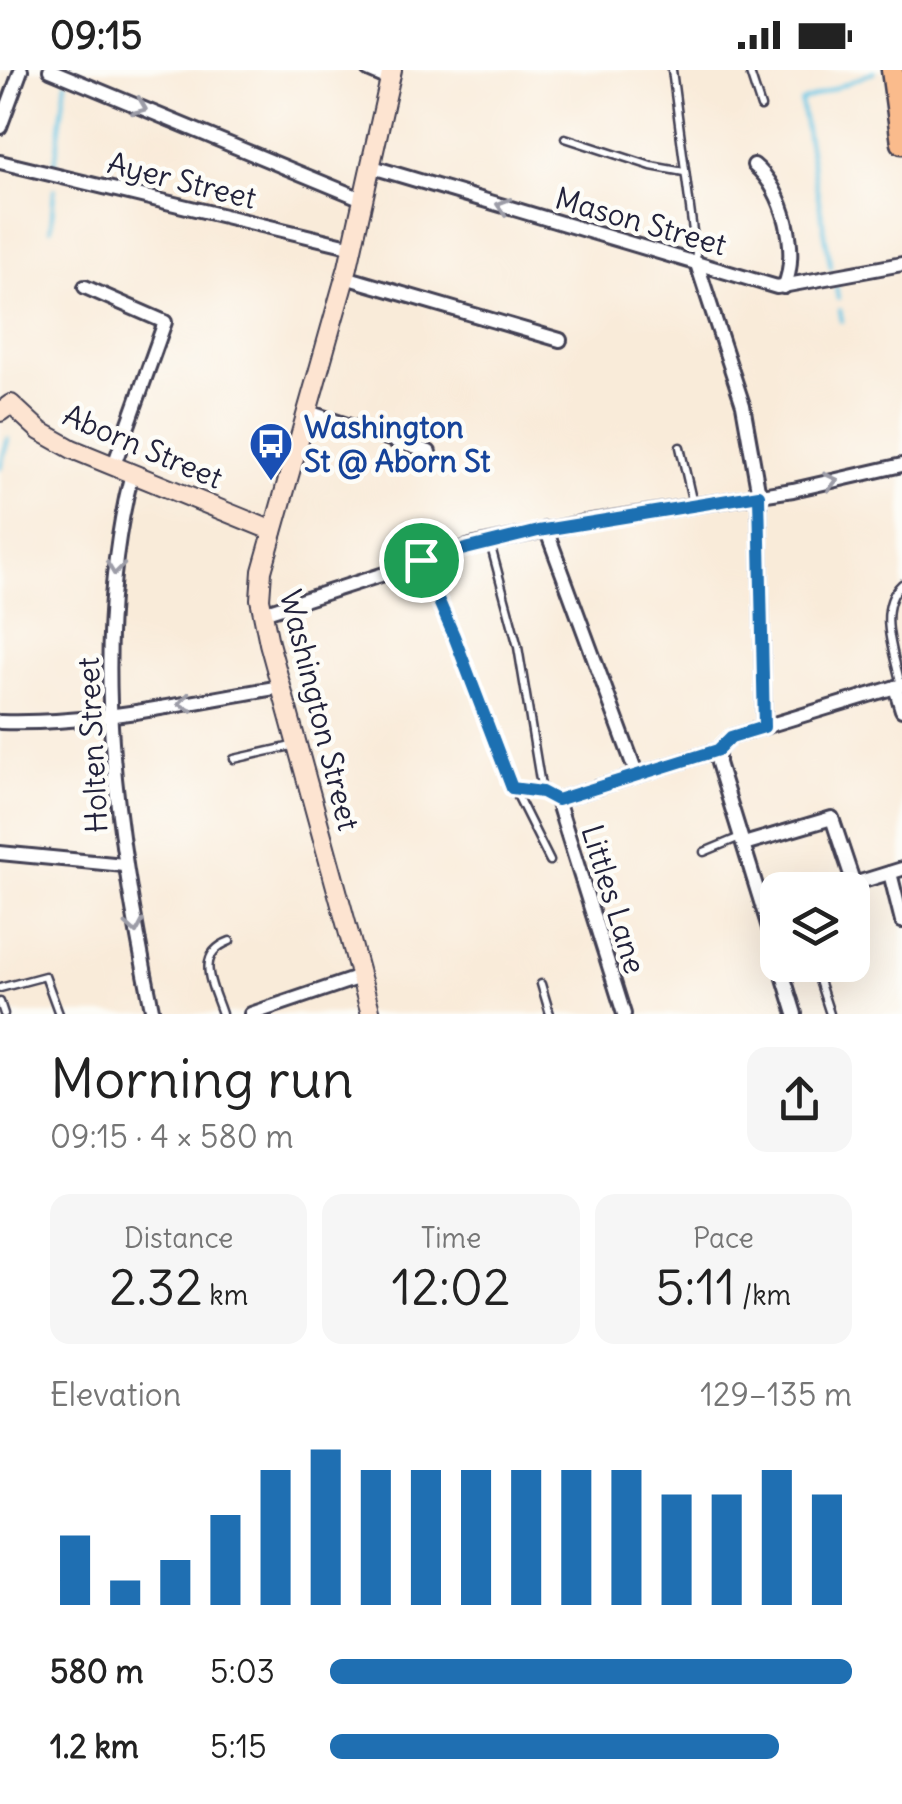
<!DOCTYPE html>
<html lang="en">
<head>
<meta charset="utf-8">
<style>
  :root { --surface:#fff; --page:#f6f6f6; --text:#222; --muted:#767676; --accent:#1f6fb2 }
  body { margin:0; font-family:Delius,sans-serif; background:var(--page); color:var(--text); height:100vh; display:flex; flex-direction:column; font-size:38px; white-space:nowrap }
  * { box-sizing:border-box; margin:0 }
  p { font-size:32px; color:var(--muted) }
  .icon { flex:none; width:55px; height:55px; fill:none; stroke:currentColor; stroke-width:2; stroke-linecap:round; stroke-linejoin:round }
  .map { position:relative; height:944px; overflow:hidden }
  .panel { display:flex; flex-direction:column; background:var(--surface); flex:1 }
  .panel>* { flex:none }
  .buttons { position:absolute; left:760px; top:802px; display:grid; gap:20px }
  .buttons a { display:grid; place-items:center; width:110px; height:110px; border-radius:20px; background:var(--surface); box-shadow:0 10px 40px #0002; font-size:50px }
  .pin { position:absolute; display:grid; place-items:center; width:85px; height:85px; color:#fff; margin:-42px; border:5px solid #fff; border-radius:50%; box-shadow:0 2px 10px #0007 }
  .round { display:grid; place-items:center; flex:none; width:105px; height:105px; border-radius:20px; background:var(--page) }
  .overview { display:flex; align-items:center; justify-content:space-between; height:170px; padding:0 50px }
  h1 { font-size:55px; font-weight:600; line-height:75px }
  .stats { display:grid; grid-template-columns:repeat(3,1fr); gap:15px; height:170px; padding:10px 50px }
  .stats div { display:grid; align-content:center; border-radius:20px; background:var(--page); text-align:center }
  .stats b { font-size:50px; font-weight:600 }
  .stats small { font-size:28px; font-weight:400 }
  .stats p { font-size:28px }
  .chart { height:280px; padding:20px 50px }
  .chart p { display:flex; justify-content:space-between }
  .chart svg { width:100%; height:180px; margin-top:10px; stroke:var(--accent); stroke-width:6 }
  ul { padding:0 50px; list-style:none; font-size:32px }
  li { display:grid; grid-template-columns:160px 120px 1fr; align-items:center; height:75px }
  li i { height:25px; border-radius:12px; background:var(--accent) }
  .status { display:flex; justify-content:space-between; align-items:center; height:70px; padding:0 50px; background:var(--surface); direction:ltr }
  .status svg { height:28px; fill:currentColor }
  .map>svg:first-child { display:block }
</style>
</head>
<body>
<div class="status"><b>09:15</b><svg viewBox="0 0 49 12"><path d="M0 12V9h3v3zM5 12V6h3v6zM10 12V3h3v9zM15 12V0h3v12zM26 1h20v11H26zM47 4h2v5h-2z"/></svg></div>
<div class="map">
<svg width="902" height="944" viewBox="0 0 902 944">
  <rect width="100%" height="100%" fill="#fdfcf7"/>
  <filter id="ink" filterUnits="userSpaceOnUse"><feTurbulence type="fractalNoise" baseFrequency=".01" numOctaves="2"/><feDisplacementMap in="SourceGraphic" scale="20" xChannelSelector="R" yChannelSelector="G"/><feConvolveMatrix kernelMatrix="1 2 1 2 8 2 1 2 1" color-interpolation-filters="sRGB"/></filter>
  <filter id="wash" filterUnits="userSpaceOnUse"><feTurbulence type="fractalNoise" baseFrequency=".0048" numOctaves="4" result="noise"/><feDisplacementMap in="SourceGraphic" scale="40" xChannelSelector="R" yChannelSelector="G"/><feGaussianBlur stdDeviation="2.25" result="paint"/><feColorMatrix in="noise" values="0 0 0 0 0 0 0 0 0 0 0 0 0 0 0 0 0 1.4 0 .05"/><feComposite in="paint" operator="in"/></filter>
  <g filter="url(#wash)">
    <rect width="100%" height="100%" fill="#f9ebd9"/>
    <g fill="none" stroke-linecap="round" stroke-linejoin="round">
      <!-- stream -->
      <g stroke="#65c4e3" stroke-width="4">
        <polyline points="55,94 66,12"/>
        <polyline points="51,159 54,120"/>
        <polyline points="831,198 801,32 874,2"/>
        <polyline points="836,217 838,229"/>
        <polyline points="840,240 842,251"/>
        <polyline points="0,398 8,369"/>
      </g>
    </g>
  </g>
  <g filter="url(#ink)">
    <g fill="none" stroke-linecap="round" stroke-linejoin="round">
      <defs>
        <g id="lane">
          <polyline points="672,0 697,192"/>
          <polyline points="749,0 761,37"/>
          <polyline points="565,68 651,96 684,102"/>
          <polyline points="680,377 693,434"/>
          <polyline points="490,473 518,577 542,722"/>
          <polyline points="421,491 454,567 512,718 542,722 557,730"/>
          <path d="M901 616C895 584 875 539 902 514"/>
          <polyline points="234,689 296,675"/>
          <polyline points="514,719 550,791"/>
          <polyline points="704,782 740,767"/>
          <polyline points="814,895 830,944"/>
          <polyline points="782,902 804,895"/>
          <polyline points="541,914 550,944"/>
          <polyline points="0,918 45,906 59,944"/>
          <polyline points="0,932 4,944"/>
          <path d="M222 944C213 916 193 885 230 871"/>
        </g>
        <g id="street">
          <polyline points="50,0 362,129"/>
          <polyline points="368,0 389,9"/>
          <polyline points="0,57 21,0"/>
          <polyline points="0,92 353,177"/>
          <path d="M754 95C784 119 800 182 784 217"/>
          <polyline points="369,96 777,217 902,194"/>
          <polyline points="697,194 743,335 759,425 764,657"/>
          <polyline points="345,207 560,270"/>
          <polyline points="85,217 165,252 114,395"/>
          <polyline points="308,342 429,382"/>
          <path d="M132 403C87 579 117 769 153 944"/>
          <polyline points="546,459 637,705"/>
          <polyline points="263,543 471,476 580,453 793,420 902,395"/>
          <polyline points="895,617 902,640"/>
          <path d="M0 652C94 655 189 632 281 617"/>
          <polyline points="718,680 718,693 778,887"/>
          <polyline points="718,680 731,667 902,615"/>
          <polyline points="744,774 832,748 854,814"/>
          <polyline points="0,783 124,795"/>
          <polyline points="890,803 902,851"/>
          <polyline points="834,820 902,799"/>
          <polyline points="780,895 795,944"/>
          <polyline points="251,944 360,907"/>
          <polyline points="624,944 557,730 718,680"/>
        </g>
        <g id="secondary">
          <polyline points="0,342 11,334 40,361 72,379 273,461"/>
          <polyline points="371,944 269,573 260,529 262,501 348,197 392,0"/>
        </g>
        <polyline id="primary" points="892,0 902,73"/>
      </defs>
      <!-- lane casing -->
      <use href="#lane" stroke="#424053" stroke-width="11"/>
      <!-- street casing -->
      <use href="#street" stroke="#424053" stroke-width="18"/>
      <!-- secondary casing -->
      <use href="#secondary" stroke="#424053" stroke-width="22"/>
      <!-- primary casing -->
      <use href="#primary" stroke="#424053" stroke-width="25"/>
      <!-- lane -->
      <use href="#lane" stroke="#fff" stroke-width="6"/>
      <!-- street -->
      <use href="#street" stroke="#fff" stroke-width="12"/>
      <!-- secondary -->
      <use href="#secondary" stroke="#fde4d1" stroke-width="18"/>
      <!-- primary -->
      <use href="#primary" stroke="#fabb8c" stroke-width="20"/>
    </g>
    <!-- one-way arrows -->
    <defs><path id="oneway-chevron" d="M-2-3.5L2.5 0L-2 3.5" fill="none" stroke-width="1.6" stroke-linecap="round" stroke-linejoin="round" transform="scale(2.5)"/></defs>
    <g stroke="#9c9ca7">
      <use href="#oneway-chevron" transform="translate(140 37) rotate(22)"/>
      <use href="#oneway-chevron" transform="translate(503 136) rotate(-163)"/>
      <use href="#oneway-chevron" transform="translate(831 411) rotate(-13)"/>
      <use href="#oneway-chevron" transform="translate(115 498) rotate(97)"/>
      <use href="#oneway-chevron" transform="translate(185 633) rotate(171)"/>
      <use href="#oneway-chevron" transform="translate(135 857) rotate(80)"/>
    </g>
  </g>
  <g fill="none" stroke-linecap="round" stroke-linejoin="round" filter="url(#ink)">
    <defs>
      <polygon id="route" points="759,425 764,657 731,667 718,680 557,730 542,722 512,718 454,566 421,490 538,461"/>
    </defs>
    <!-- route casing -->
    <use href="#route" stroke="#fff" stroke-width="20"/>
    <!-- route -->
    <use href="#route" stroke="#1f6fb2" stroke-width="12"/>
  </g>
  <!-- icons -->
  <defs>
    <symbol id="bus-pin" viewBox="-11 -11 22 30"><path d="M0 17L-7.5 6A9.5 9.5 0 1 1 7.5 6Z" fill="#1a4fb4" stroke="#fdfcf7"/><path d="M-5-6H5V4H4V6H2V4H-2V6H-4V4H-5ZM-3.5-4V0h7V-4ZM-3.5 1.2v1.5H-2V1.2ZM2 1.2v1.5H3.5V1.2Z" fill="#fff"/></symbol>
  </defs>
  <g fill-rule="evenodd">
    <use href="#bus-pin" x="246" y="349" width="50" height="68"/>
  </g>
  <g text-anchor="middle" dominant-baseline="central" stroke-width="9" stroke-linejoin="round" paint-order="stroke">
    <!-- street labels -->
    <g font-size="30" fill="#22223b" stroke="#fdfcf7">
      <text transform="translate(182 110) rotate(14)">Ayer Street</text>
      <text transform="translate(641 151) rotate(16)">Mason Street</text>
      <text transform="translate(143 376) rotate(23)">Aborn Street</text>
      <text transform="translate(320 640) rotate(76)">Washington Street</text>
      <text transform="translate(92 675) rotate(-93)">Holten Street</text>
      <text transform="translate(614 829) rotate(73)">Littles Lane</text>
    </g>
    <!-- transit labels -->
    <g font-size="30" font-weight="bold" fill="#164399" stroke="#fdfcf7" text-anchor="start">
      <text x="304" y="357">Washington<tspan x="304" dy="34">St @ Aborn St</tspan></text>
    </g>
  </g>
</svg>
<div class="buttons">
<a><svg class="icon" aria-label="layers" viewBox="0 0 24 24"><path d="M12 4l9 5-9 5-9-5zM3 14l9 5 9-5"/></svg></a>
</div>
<div class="pin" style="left:421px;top:490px;background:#1e9e55"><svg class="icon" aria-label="arrive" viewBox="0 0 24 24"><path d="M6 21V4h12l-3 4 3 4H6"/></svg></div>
</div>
<section class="panel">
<div class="overview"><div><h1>Morning run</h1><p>09:15 · 4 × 580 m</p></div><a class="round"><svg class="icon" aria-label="share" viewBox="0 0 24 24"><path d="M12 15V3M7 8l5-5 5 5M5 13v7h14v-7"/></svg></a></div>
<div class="stats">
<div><p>Distance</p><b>2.32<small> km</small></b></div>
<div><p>Time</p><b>12:02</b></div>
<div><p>Pace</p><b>5:11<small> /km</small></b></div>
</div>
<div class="chart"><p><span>Elevation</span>129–135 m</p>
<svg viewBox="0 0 160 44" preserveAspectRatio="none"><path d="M5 44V27M15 44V38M25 44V33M35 44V22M45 44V11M55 44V6M65 44V11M75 44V11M85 44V11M95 44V11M105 44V11M115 44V11M125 44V17M135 44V17M145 44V11M155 44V17"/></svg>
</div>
<ul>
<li><b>580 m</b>5:03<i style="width:100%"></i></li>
<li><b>1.2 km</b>5:15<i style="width:86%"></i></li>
</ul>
</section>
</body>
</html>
